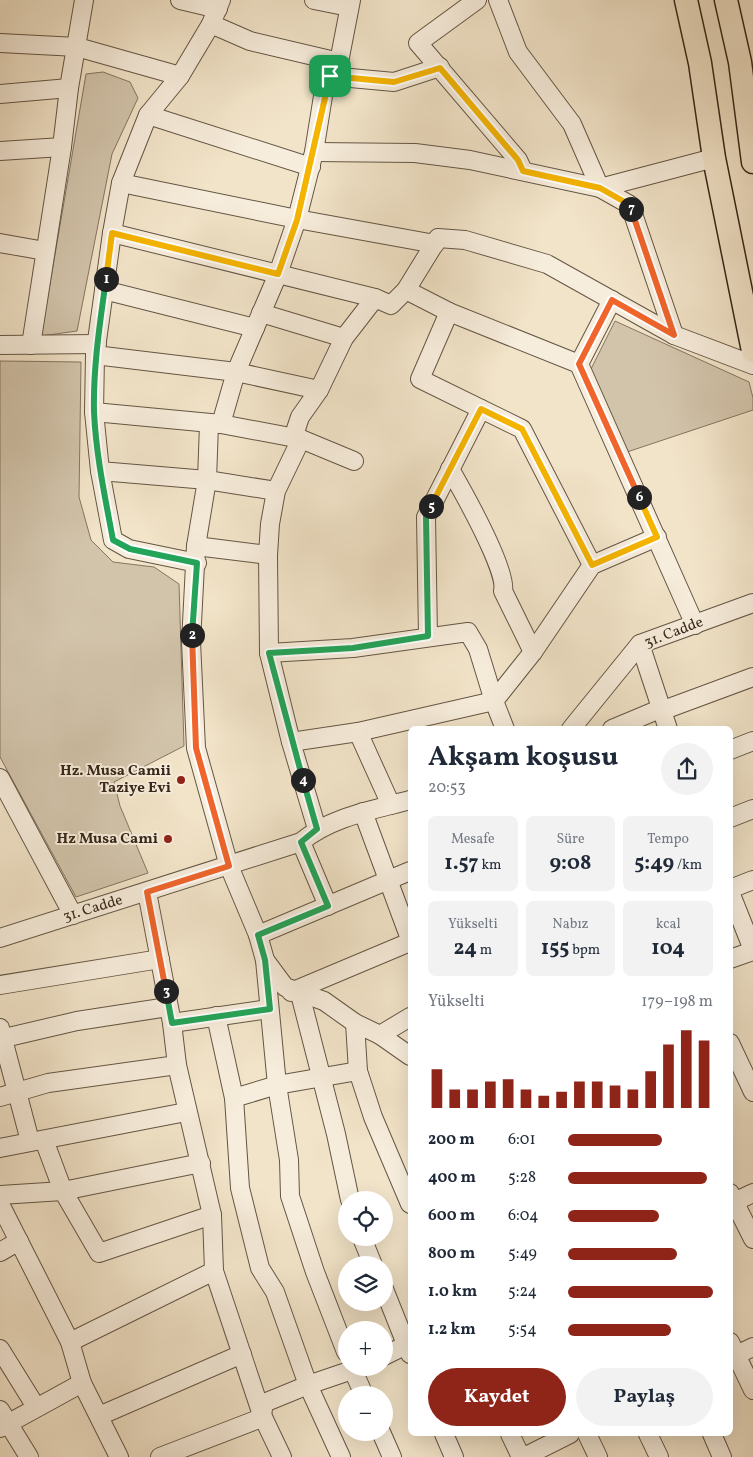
<!DOCTYPE html>
<html lang="tr">
<head>
<meta charset="utf-8">
<style>
  :root { --surface:#fff; --page:#f2f2f3; --text:#1f2937; --muted:#747a83; --accent:#8f2418 }
  body { margin:0; font-family:Vollkorn,serif; background:var(--page); color:var(--text); height:100vh; display:flex; flex-direction:column; font-size:19px; white-space:nowrap }
  * { box-sizing:border-box; margin:0 }
  p { font-size:16px; color:var(--muted) }
  .icon { flex:none; width:28px; height:28px; fill:none; stroke:currentColor; stroke-width:2; stroke-linecap:round; stroke-linejoin:round }
  .map { position:relative; flex:1; overflow:hidden }
  .panel { position:absolute; left:408px; top:726px; width:325px; height:710px; display:flex; flex-direction:column; background:var(--surface); border-radius:8px; box-shadow:0 5px 20px #0002 }
  .panel>* { flex:none }
  .tools { position:absolute; left:338px; top:1191px; display:grid; gap:10px }
  .tools a { display:grid; place-items:center; width:55px; height:55px; border-radius:50%; background:var(--surface); box-shadow:0 5px 20px #0002; font-size:25px }
  .pin { position:absolute; display:grid; place-items:center; width:42px; height:42px; color:#fff; margin:-21px; border-radius:10px; box-shadow:0 2px 8px #0006 }
  .km { position:absolute; width:25px; height:25px; margin:-12px; border-radius:50%; background:#222; color:#fff; font-size:14px; line-height:25px; text-align:center }
  .round { display:grid; place-items:center; flex:none; width:52px; height:52px; border-radius:26px; background:var(--page) }
  .summary { display:flex; align-items:center; justify-content:space-between; height:85px; padding:0 20px }
  h1 { font-size:28px; font-weight:700; line-height:38px }
  .stats { display:grid; grid-template-columns:repeat(3,1fr); gap:8px; height:85px; padding:5px 20px }
  .stats div { display:grid; align-content:center; border-radius:8px; background:var(--page); text-align:center }
  .stats b { font-size:21px; font-weight:700 }
  .stats small { font-size:14px; font-weight:400 }
  .stats p { font-size:14px }
  .chart { height:140px; padding:10px 20px }
  .chart p { display:flex; justify-content:space-between }
  .chart svg { width:100%; height:90px; margin-top:5px; stroke:var(--accent); stroke-width:6 }
  .primary-button { display:flex; gap:10px; margin-top:auto; padding:10px 20px }
  .primary-button a { flex:1; height:58px; border-radius:30px; background:var(--accent); color:#fff; font-size:20px; font-weight:700; line-height:58px; text-align:center }
  .primary-button a+a { background:var(--page); color:var(--text) }
  ul { padding:0 20px; list-style:none; font-size:16px }
  li { display:grid; grid-template-columns:80px 60px 1fr; align-items:center; height:38px }
  li i { height:12px; border-radius:6px; background:var(--accent) }
  .map>svg:first-child { display:block }
</style>
</head>
<body>
<div class="map">
<svg width="753" height="1457" viewBox="0 0 753 1457">
  <rect width="100%" height="100%" fill="#f2e4c9"/>
  <filter id="stains"><feTurbulence type="fractalNoise" baseFrequency=".004" numOctaves="4"/><feColorMatrix values="0 0 0 0 .2 0 0 0 0 .09 0 0 0 0 .02 0 0 0 .5 -.17"/></filter>
  <radialGradient id="worn" r=".72"><stop offset=".6" stop-color="#630" stop-opacity="0"/><stop offset="1" stop-color="#630" stop-opacity=".3"/></radialGradient>
  <!-- green -->
  <g fill="#d2c4ab" stroke="#847562">
    <polygon points="103,72 130,82 138,98 112,154 77,331 41,336 86,74"/>
    <polygon points="615,321 749,382 753,398 753,410 627,452 591,369"/>
    <polygon points="0,361 81,362 79,497 91,540 113,562 154,567 179,584 184,746 114,782 120,806 148,873 76,897 0,757"/>
  </g>
  <g fill="none" stroke-linecap="round" stroke-linejoin="round">
    <defs>
      <g id="minor">
        <polyline points="180,0 218,9"/>
        <polyline points="314,0 349,7"/>
        <polyline points="477,0 418,43 518,160 523,171"/>
        <polyline points="498,0 518,52 572,124 600,188 630,205 674,335 753,365"/>
        <polyline points="211,24 250,41 339,62"/>
        <polyline points="0,43 77,47 180,76"/>
        <polyline points="329,76 394,82 440,67"/>
        <polyline points="0,94 69,88"/>
        <polyline points="148,115 311,167"/>
        <polyline points="0,151 62,147"/>
        <polyline points="314,152 415,153 470,160 600,188 714,158"/>
        <polyline points="121,183 297,219 435,244"/>
        <polyline points="112,233 375,298"/>
        <polyline points="0,243 45,251"/>
        <polyline points="104,290 255,328"/>
        <polyline points="406,290 449,312 579,364 695,625"/>
        <polyline points="449,312 420,379 522,429 592,565"/>
        <polyline points="261,313 344,338"/>
        <polyline points="0,345 97,344"/>
        <polyline points="31,345 62,147 69,88 84,0"/>
        <polyline points="95,355 236,372 319,390"/>
        <polyline points="579,364 612,300"/>
        <polyline points="94,412 221,424 301,439 354,461"/>
        <polyline points="209,424 207,480 196,546 191,642 196,748 229,866 258,935 265,960 285,987 324,1001 355,1023 380,1035 410,1056"/>
        <polyline points="221,424 236,372 278,274 297,219 314,152 323,96 329,76 339,62 351,0"/>
        <polyline points="293,438 300,417 319,390 344,338 375,298 391,305 406,290 438,238 465,240 547,264 674,335"/>
        <path d="M450 469C462 490 508 571 503 591L533 652"/>
        <polyline points="100,471 207,480 276,491"/>
        <polyline points="196,546 268,555 270,524 276,491 301,439"/>
        <polyline points="268,555 269,653 291,742 317,829"/>
        <polyline points="197,563 129,549 113,540 100,471 94,412 95,355 112,233 121,183 148,115 180,76 211,24 221,0"/>
        <polyline points="428,636 426,517 481,409"/>
        <polyline points="640,644 668,729"/>
        <polyline points="269,653 353,648 468,632 478,649 494,701 358,732 291,742"/>
        <polyline points="505,729 494,701 533,652 592,565 657,537"/>
        <polyline points="571,729 640,644 753,603"/>
        <polyline points="612,729 655,711 661,711 753,677"/>
        <polyline points="358,732 391,805"/>
        <polyline points="730,750 753,741"/>
        <polyline points="0,778 73,915"/>
        <polyline points="363,812 410,939"/>
        <polyline points="730,818 753,809"/>
        <polyline points="301,842 328,906"/>
        <polyline points="730,889 753,880"/>
        <polyline points="147,892 172,1023 177,1065 212,1215 214,1271 262,1415 282,1457"/>
        <polyline points="730,892 753,950"/>
        <polyline points="258,935 410,871"/>
        <path d="M0 938 301 842C331 817 373 810 410 800"/>
        <polyline points="730,959 753,951"/>
        <polyline points="265,960 277,1085 289,1160 290,1196 315,1272 346,1352"/>
        <polyline points="0,985 160,959"/>
        <polyline points="291,992 410,942"/>
        <polyline points="300,994 336,1134 350,1200"/>
        <polyline points="216,1016 234,1098 240,1188 260,1268 275,1292 308,1385 341,1457"/>
        <polyline points="172,1023 269,1009"/>
        <polyline points="355,1023 358,1071 373,1117 410,1204"/>
        <polyline points="0,1028 30,1141"/>
        <polyline points="380,1035 410,1017"/>
        <polyline points="0,1039 77,1021 168,1007"/>
        <polyline points="730,1043 753,1092"/>
        <polyline points="0,1097 48,1083 177,1065"/>
        <polyline points="234,1098 277,1085 358,1071"/>
        <polyline points="44,1140 63,1191 99,1253 212,1215"/>
        <polyline points="0,1148 186,1112"/>
        <polyline points="730,1193 753,1239"/>
        <polyline points="0,1195 63,1191 201,1163"/>
        <polyline points="0,1204 70,1342 82,1383 119,1457"/>
        <polyline points="730,1204 753,1193"/>
        <polyline points="362,1238 373,1265"/>
        <polyline points="0,1252 19,1241"/>
        <polyline points="384,1289 410,1354"/>
        <polyline points="70,1342 214,1271"/>
        <polyline points="730,1342 753,1390"/>
        <polyline points="0,1349 36,1407"/>
        <polyline points="384,1356 410,1343"/>
        <polyline points="730,1358 753,1347"/>
        <polyline points="352,1368 364,1395"/>
        <polyline points="0,1410 29,1457"/>
        <polyline points="99,1416 242,1354"/>
        <polyline points="0,1428 82,1383"/>
        <polyline points="381,1432 392,1457"/>
        <polyline points="444,1434 454,1457"/>
        <polyline points="510,1434 521,1457"/>
        <polyline points="587,1434 598,1457"/>
        <polyline points="648,1434 659,1457"/>
        <polyline points="712,1434 722,1457"/>
        <polyline points="160,1457 256,1420 262,1415 264,1403 308,1385 358,1368"/>
        <polyline points="524,1457 570,1434"/>
      </g>
      <g id="major">
        <polyline points="686,0 700,63 714,158 753,351"/>
        <polyline points="726,0 740,62 753,162"/>
      </g>
    </defs>
    <!-- minor casing -->
    <use href="#minor" stroke="#645644" stroke-width="20"/>
    <!-- major casing -->
    <use href="#major" stroke="#352618" stroke-width="25"/>
    <!-- minor -->
    <use href="#minor" stroke="#f7eddc" stroke-width="18"/>
    <!-- major -->
    <use href="#major" stroke="#f2e4c9" stroke-width="22"/>
  </g>
  <g fill="none" stroke-linecap="round" stroke-linejoin="round">
    <defs>
      <polyline id="split-1" points="106,279 112,233 278,274 297,220 330,76"/>
      <path id="split-2" d="M106 279C100 323 93 367 94 412 96 455 105 497 113 540L130 549 197 563 192 635"/>
      <polyline id="split-3" points="166,991 147,892 229,866 196,748 192,635"/>
      <polyline id="split-4" points="166,991 172,1023 270,1009 265,960 258,935 328,906 301,842 317,829 303,780"/>
      <polyline id="split-5" points="303,780 269,653 353,648 428,636 426,517 431,506"/>
      <polyline id="split-6" points="431,506 481,409 522,429 592,565 657,537 639,497"/>
      <polyline id="split-7" points="631,209 674,335 612,300 579,364 639,497"/>
      <polyline id="split-8" points="330,76 394,82 440,68 518,160 523,171 600,188 630,205 631,209"/>
    </defs>
    <!-- split-1 casing -->
    <use href="#split-1" stroke="#fff" stroke-width="10"/>
    <!-- split-2 casing -->
    <use href="#split-2" stroke="#fff" stroke-width="10"/>
    <!-- split-3 casing -->
    <use href="#split-3" stroke="#fff" stroke-width="10"/>
    <!-- split-4 casing -->
    <use href="#split-4" stroke="#fff" stroke-width="10"/>
    <!-- split-5 casing -->
    <use href="#split-5" stroke="#fff" stroke-width="10"/>
    <!-- split-6 casing -->
    <use href="#split-6" stroke="#fff" stroke-width="10"/>
    <!-- split-7 casing -->
    <use href="#split-7" stroke="#fff" stroke-width="10"/>
    <!-- split-8 casing -->
    <use href="#split-8" stroke="#fff" stroke-width="10"/>
    <!-- split-1 -->
    <use href="#split-1" stroke="#f5b400" stroke-width="6"/>
    <!-- split-2 -->
    <use href="#split-2" stroke="#22a559" stroke-width="6"/>
    <!-- split-3 -->
    <use href="#split-3" stroke="#f0652b" stroke-width="6"/>
    <!-- split-4 -->
    <use href="#split-4" stroke="#22a559" stroke-width="6"/>
    <!-- split-5 -->
    <use href="#split-5" stroke="#22a559" stroke-width="6"/>
    <!-- split-6 -->
    <use href="#split-6" stroke="#f5b400" stroke-width="6"/>
    <!-- split-7 -->
    <use href="#split-7" stroke="#f0652b" stroke-width="6"/>
    <!-- split-8 -->
    <use href="#split-8" stroke="#f5b400" stroke-width="6"/>
  </g>
  <!-- markers -->
  <g fill="#8f2418" stroke="#f7eddc" stroke-width="2">
    <circle cx="181" cy="780" r="5"/>
    <circle cx="168" cy="839" r="5"/>
  </g>
  <g text-anchor="middle" dominant-baseline="central" stroke-width="4" stroke-linejoin="round" paint-order="stroke">
    <!-- street labels -->
    <g font-size="15" fill="#352618" stroke="#f7eddc">
      <text transform="translate(674 633) rotate(-21)">31. Cadde</text>
      <text transform="translate(93 909) rotate(-17)">31. Cadde</text>
    </g>
    <!-- poi labels -->
    <g font-size="15" font-weight="bold" fill="#352618" stroke="#f7eddc" text-anchor="end">
      <text x="171" y="771">Hz. Musa Camii<tspan x="171" dy="17">Taziye Evi</tspan></text>
      <text x="158" y="839">Hz Musa Cami</text>
    </g>
  </g>
  <rect width="100%" height="100%" filter="url(#stains)"/>
  <rect width="100%" height="100%" fill="url(#worn)"/>
</svg>
<div class="tools">
<a><svg class="icon" aria-label="locate" viewBox="0 0 24 24"><circle cx="12" cy="12" r="6"/><path d="M12 2v4M12 18v4M2 12h4M18 12h4"/></svg></a>
<a><svg class="icon" aria-label="layers" viewBox="0 0 24 24"><path d="M12 4l9 5-9 5-9-5zM3 14l9 5 9-5"/></svg></a>
<a>+</a>
<a>−</a>
</div>
<div class="pin" style="left:330px;top:76px;background:#1e9e55"><svg class="icon" aria-label="arrive" viewBox="0 0 24 24"><path d="M6 21V4h12l-3 4 3 4H6"/></svg></div>
<b class="km" style="left:106px;top:279px">1</b>
<b class="km" style="left:192px;top:635px">2</b>
<b class="km" style="left:166px;top:991px">3</b>
<b class="km" style="left:303px;top:780px">4</b>
<b class="km" style="left:431px;top:506px">5</b>
<b class="km" style="left:639px;top:497px">6</b>
<b class="km" style="left:631px;top:209px">7</b>
<section class="panel">
<div class="summary"><div><h1>Akşam koşusu</h1><p>20:53</p></div><a class="round"><svg class="icon" aria-label="share" viewBox="0 0 24 24"><path d="M12 15V3M7 8l5-5 5 5M5 13v7h14v-7"/></svg></a></div>
<div class="stats">
<div><p>Mesafe</p><b>1.57<small> km</small></b></div>
<div><p>Süre</p><b>9:08</b></div>
<div><p>Tempo</p><b>5:49<small> /km</small></b></div>
</div>
<div class="stats">
<div><p>Yükselti</p><b>24<small> m</small></b></div>
<div><p>Nabız</p><b>155<small> bpm</small></b></div>
<div><p>kcal</p><b>104</b></div>
</div>
<div class="chart"><p><span>Yükselti</span>179–198 m</p>
<svg viewBox="0 0 160 44" preserveAspectRatio="none"><path d="M5 44V25M15 44V35M25 44V35M35 44V31M45 44V30M55 44V35M65 44V38M75 44V36M85 44V31M95 44V31M105 44V33M115 44V35M125 44V26M135 44V13M145 44V6M155 44V11"/></svg>
</div>
<ul>
<li><b>200 m</b>6:01<i style="width:65%"></i></li>
<li><b>400 m</b>5:28<i style="width:96%"></i></li>
<li><b>600 m</b>6:04<i style="width:63%"></i></li>
<li><b>800 m</b>5:49<i style="width:75%"></i></li>
<li><b>1.0 km</b>5:24<i style="width:100%"></i></li>
<li><b>1.2 km</b>5:54<i style="width:71%"></i></li>
</ul>
<div class="primary-button"><a>Kaydet</a><a>Paylaş</a></div>
</section>
</div>
</body>
</html>
